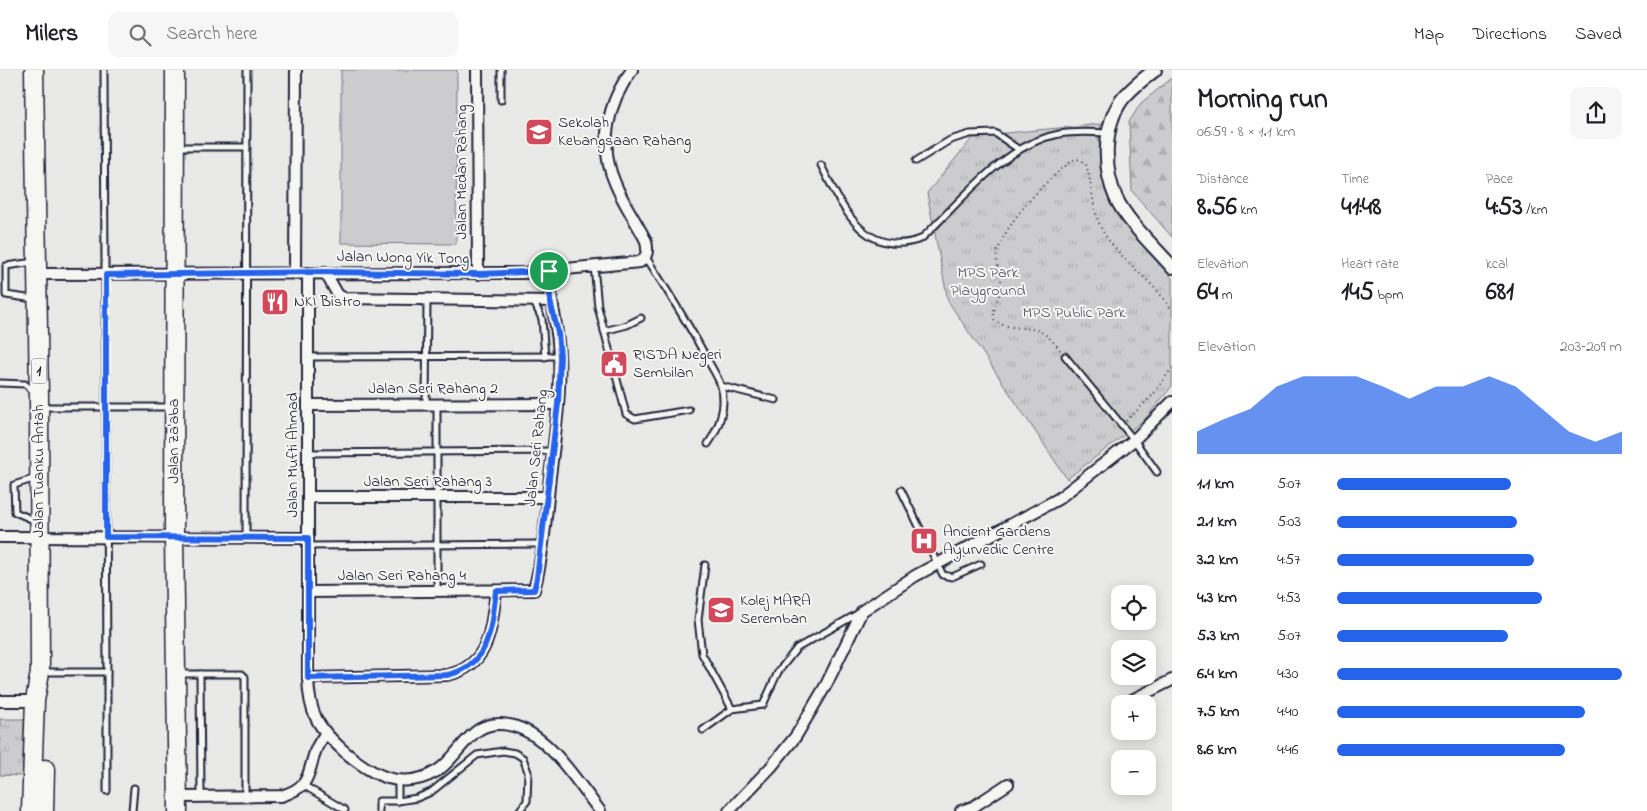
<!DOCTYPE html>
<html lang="en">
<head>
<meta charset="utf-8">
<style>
  :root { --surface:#fff; --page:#f6f6f6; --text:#202124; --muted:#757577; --line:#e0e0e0; --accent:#2563eb }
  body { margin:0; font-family:"Indie Flower",sans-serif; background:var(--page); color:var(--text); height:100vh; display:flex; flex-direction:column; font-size:19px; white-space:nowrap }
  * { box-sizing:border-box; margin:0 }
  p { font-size:16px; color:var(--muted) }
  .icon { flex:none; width:28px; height:28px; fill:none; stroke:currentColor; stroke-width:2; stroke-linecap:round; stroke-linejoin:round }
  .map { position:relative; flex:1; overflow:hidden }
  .panel { display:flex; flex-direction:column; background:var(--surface); width:475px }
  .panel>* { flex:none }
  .controls { position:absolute; left:1111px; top:515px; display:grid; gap:10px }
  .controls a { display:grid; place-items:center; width:45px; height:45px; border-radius:10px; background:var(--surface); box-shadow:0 2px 12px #0003; font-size:25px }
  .pin { position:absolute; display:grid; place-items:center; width:42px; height:42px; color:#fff; margin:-21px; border:2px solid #fff; border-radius:50%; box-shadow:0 1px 5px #0007 }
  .round { display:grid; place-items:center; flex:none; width:52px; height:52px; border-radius:10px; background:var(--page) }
  .summary { display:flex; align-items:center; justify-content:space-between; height:85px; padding:0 25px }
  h1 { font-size:28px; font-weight:700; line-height:38px }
  .stats { display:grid; grid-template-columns:repeat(3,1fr); gap:8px; height:85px; padding:5px 25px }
  .stats div { display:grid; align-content:center }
  .stats b { font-size:25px; font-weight:700 }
  .stats small { font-size:14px; font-weight:400 }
  .stats p { font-size:14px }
  .chart { height:140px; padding:10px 25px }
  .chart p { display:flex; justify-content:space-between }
  .chart svg { width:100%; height:90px; margin-top:5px; fill:var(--accent); opacity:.7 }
  ul { padding:0 25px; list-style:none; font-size:16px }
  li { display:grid; grid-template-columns:80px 60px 1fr; align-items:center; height:38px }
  li i { height:12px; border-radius:6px; background:var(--accent) }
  header { display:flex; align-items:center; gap:30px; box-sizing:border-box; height:70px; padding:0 25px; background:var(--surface); border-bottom:1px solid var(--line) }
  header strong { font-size:24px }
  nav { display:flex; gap:28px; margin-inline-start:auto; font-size:18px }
  .search { width:350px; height:45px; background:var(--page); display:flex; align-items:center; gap:12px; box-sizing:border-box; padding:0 18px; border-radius:10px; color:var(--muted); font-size:19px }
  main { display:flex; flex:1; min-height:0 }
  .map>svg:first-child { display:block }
</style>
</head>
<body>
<header>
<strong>Milers</strong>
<div class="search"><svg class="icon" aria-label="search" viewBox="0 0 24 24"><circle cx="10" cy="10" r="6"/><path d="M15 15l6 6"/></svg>Search here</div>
<nav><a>Map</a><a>Directions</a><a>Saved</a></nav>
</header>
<main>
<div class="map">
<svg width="1172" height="741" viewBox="0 0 1172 741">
  <defs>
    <pattern id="grass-tufts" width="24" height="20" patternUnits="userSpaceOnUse" patternTransform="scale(1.25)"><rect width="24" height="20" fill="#ccccce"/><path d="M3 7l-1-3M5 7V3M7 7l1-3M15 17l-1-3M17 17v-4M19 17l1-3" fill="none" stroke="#afafb2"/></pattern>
    <pattern id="forest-firs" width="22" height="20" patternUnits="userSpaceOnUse" patternTransform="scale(1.25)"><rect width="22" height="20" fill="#ccccce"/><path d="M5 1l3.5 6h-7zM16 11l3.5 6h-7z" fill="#afafb2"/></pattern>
  </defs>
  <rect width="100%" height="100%" fill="#e9e9e7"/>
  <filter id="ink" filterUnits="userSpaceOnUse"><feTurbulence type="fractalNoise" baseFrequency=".02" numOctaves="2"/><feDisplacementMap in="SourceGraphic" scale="10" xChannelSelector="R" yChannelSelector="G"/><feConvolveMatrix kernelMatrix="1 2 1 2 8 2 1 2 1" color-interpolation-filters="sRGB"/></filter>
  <g filter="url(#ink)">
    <!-- grass -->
    <g fill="url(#grass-tufts)" stroke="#777784">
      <polygon points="1101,54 1099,69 1101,101 1110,134 1172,208 1172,316 1145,349 1067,409 948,231 927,123 974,66"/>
      <polygon points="0,649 24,649 23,706 0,705"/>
    </g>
    <!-- forest -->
    <polygon fill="url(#forest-firs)" stroke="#777784" points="1172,8 1172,167 1132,121 1129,52 1141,33"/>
    <!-- pitch -->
    <polygon fill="#ccccce" stroke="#777784" points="341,0 457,0 456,174 341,173"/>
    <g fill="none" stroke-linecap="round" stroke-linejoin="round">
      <defs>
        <g id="service">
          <polyline points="501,30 501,0"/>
          <polyline points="178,77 247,77"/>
          <polyline points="916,91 950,70 970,64 995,63 1018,79"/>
          <path d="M821 95C842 137 864 189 921 169 960 133 1004 74 1059 64 1075 61 1092 62 1108 63"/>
          <path d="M646 187C667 221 689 254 707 289 712 298 718 307 721 316 727 336 719 358 708 374"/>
          <polyline points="34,192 6,196 6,225 34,229"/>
          <polyline points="594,196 598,237 626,344 635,349 689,340"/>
          <polyline points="534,232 542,249 545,287"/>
          <polyline points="604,261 627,255 641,248"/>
          <polyline points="1065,286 1134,370 1157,402"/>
          <polyline points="308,287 559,286"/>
          <polyline points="0,313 25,314 34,322"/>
          <polyline points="721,316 776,330"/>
          <polyline points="426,335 427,229"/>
          <polyline points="42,337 171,337"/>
          <polyline points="308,383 553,381"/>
          <polyline points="901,420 943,505 952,507 981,494"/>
          <polyline points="36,451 15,442 14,415 36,408"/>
          <polyline points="246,467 247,0"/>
          <polyline points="308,476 542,474"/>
          <polyline points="705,495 698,550 702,584 732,639"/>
          <polyline points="437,521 437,335"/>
          <polyline points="43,602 107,602 104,0"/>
          <polyline points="107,602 107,721"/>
          <polyline points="180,604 242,604 245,607 245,726"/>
          <polyline points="200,604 201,726"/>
          <polyline points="703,660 732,639 763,635 778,602 797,578 859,543"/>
          <polyline points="398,712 398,731 417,728 431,722 477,685 503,681 515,683 523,688 528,702 527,731 519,741"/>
          <polyline points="303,715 345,740"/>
          <polyline points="132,741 134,718"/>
          <polyline points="379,741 379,731 398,731"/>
        </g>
        <g id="minor">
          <polyline points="477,0 478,204"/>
          <polyline points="325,202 338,225 344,228 550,231"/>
          <polyline points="295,203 296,0"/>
          <path d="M308 203V608C309 644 318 658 345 682 372 705 402 722 437 701 462 685 470 647 509 655 548 662 576 711 600 741"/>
          <path d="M37 204 523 203 640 192C648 186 648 180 646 171 636 151 623 133 615 113 598 75 608 32 632 0"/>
          <polyline points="308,335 558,334"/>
          <polyline points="308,427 548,427"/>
          <polyline points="0,467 308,468"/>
          <path d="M308 522 534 520C544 483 546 444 550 406 555 366 561 325 559 285 558 256 550 230 549 201"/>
          <path d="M308 608 447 605C490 596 491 558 496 521"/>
          <polyline points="0,631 35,631"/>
          <polyline points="1124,634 1172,610"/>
          <path d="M178 727 281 726C310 717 307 707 315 682 317 675 322 669 325 664"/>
          <polyline points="729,741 771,697 796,666 826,615 862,541 915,506 1058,429 1134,370 1172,332"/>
          <polyline points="961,741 973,737 1008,714"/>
        </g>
        <path id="tertiary" d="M1155 0C1143 9 1130 19 1121 31 1103 57 1103 99 1116 128 1128 153 1154 176 1172 197"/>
        <g id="trunk">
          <polyline points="175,0 174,467 178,741"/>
          <polyline points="31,741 35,631 40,602 39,328 34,0"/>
          <polyline points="44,741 45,699"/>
        </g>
      </defs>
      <!-- service casing -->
      <use href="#service" stroke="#22223b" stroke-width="9"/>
      <!-- minor casing -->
      <use href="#minor" stroke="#22223b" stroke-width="14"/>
      <!-- tertiary casing -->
      <use href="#tertiary" stroke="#22223b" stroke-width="16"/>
      <!-- trunk casing -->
      <use href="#trunk" stroke="#22223b" stroke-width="21"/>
      <!-- path -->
      <g stroke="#22223b" stroke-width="2" stroke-dasharray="1 4" stroke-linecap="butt">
        <path d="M1060 280C1054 272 1046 263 1036 260 1023 256 1003 260 994 249 992 235 1002 224 1001 211 1001 202 995 194 997 184 1004 153 1048 107 1075 89L1081 90 1086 95C1094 118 1091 143 1105 165 1124 194 1155 211 1172 241"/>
        <polyline points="1126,351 1152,326 1172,298"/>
      </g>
      <!-- service -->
      <use href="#service" stroke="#f6f6f2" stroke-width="5"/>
      <!-- minor -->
      <use href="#minor" stroke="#f6f6f2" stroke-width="10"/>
      <!-- tertiary -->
      <use href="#tertiary" stroke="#f6f6f2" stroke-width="12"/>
      <!-- trunk -->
      <use href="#trunk" stroke="#f6f6f2" stroke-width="18"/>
    </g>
  </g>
  <g fill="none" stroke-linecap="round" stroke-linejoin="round" filter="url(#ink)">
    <defs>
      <path id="route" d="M549 201 550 231 558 263 560 286 558 334 537 508 534 520 496 521C491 558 490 596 447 605L308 608V468L106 467V205L325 202 478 204Z"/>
    </defs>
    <!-- route casing -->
    <use href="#route" stroke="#fff" stroke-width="10"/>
    <!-- route -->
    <use href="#route" stroke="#2563eb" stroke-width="6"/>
  </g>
  <!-- icons -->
  <defs>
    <symbol id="school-square" viewBox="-11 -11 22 22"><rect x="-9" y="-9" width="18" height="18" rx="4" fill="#d1495b" stroke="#f6f6f2"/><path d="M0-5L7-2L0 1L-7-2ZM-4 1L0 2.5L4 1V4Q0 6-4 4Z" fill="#fff"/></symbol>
    <symbol id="restaurant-square" viewBox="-11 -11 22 22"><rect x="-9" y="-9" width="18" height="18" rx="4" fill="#d1495b" stroke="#f6f6f2"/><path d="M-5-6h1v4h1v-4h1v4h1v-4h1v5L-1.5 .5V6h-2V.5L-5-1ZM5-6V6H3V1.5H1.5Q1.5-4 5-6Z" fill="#fff"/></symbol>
    <symbol id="civic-square" viewBox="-11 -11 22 22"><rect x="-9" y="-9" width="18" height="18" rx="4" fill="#d1495b" stroke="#f6f6f2"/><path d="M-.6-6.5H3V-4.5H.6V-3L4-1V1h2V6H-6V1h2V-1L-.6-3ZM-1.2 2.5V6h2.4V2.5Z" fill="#fff"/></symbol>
    <symbol id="hospital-square" viewBox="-11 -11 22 22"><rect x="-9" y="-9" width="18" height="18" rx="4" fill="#d1495b" stroke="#f6f6f2"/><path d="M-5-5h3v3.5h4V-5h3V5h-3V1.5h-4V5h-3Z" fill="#fff"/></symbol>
    <symbol id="university-square" viewBox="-11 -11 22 22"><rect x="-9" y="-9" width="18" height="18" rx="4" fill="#d1495b" stroke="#f6f6f2"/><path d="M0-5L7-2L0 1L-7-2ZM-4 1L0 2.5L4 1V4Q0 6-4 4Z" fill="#fff"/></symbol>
  </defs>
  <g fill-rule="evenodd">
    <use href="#school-square" x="523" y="46" width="32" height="32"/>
    <use href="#restaurant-square" x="259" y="216" width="32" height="32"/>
    <use href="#civic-square" x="598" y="278" width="32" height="32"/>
    <use href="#hospital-square" x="908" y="455" width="32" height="32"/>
    <use href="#university-square" x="705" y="524" width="32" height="32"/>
  </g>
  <g text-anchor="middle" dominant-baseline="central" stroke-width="4" stroke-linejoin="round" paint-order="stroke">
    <!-- shield labels -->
    <rect fill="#f6f6f2" stroke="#626272" stroke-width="1" x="31.5" y="288.5" width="15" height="25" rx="4"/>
    <g font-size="15" font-weight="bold" fill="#22223b">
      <text x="39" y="301">1</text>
    </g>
    <!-- poi labels -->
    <g font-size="16" fill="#22223b" stroke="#f6f6f2" text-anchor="start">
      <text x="558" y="53">Sekolah<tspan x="558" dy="18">Kebangsaan Rahang</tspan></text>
      <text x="294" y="232">NKI Bistro</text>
      <text x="633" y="285">RISDA Negeri<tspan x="633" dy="18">Sembilan</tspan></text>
      <text x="943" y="462">Ancient Gardens<tspan x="943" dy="18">Ayurvedic Centre</tspan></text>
      <text x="740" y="531">Kolej MARA<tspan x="740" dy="18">Seremban</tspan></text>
    </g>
    <!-- street labels -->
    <g font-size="16" fill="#22223b" stroke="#f6f6f2">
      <text transform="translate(462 102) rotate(-90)">Jalan Medan Rahang</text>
      <text transform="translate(403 188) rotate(1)">Jalan Wong Yik Tong</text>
      <text x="433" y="319">Jalan Seri Rahang 2</text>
      <text transform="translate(174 371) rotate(-90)">Jalan Za'aba</text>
      <text transform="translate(537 378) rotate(-84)">Jalan Seri Rahang</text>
      <text transform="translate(293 385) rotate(-90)">Jalan Mufti Ahmad</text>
      <text transform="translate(39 401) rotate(-90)">Jalan Tuanku Antah</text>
      <text x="428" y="412">Jalan Seri Rahang 3</text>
      <text x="402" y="506">Jalan Seri Rahang 4</text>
    </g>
    <!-- park labels -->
    <g font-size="16" fill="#555567" stroke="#f6f6f2">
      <text x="988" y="203">MPS Park<tspan x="988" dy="18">Playground</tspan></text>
      <text x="1074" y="243">MPS Public Park</text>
    </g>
  </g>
</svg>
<div class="controls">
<a><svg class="icon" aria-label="locate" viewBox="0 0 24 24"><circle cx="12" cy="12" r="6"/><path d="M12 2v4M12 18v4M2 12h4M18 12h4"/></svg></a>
<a><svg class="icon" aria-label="layers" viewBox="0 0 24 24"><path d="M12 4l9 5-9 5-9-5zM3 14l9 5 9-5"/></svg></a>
<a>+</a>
<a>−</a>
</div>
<div class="pin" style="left:549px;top:201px;background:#1e9e55"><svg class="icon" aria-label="arrive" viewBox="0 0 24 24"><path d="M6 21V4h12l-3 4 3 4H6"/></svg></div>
</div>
<section class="panel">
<div class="summary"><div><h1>Morning run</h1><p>06:59 · 8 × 1.1 km</p></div><a class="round"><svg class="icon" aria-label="share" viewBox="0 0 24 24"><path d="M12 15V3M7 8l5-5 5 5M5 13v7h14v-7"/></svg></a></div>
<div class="stats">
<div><p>Distance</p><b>8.56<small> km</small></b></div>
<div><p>Time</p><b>41:48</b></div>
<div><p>Pace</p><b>4:53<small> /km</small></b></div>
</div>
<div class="stats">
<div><p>Elevation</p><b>64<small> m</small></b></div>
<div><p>Heart rate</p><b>145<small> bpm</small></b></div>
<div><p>kcal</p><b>681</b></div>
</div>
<div class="chart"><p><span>Elevation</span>203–209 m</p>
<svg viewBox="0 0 160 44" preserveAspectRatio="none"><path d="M0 44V33L10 27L20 22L30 11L40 6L50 6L60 6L70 11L80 17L90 11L100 11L110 6L120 11L130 22L140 33L150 38L160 33V44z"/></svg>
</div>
<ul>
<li><b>1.1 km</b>5:07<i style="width:61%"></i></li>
<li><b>2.1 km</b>5:03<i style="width:63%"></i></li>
<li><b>3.2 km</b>4:57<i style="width:69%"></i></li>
<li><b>4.3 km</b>4:53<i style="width:72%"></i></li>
<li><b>5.3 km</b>5:07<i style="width:60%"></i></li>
<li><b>6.4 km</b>4:30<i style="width:100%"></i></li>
<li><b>7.5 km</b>4:40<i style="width:87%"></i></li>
<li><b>8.6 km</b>4:46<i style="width:80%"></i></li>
</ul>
</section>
</main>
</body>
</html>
